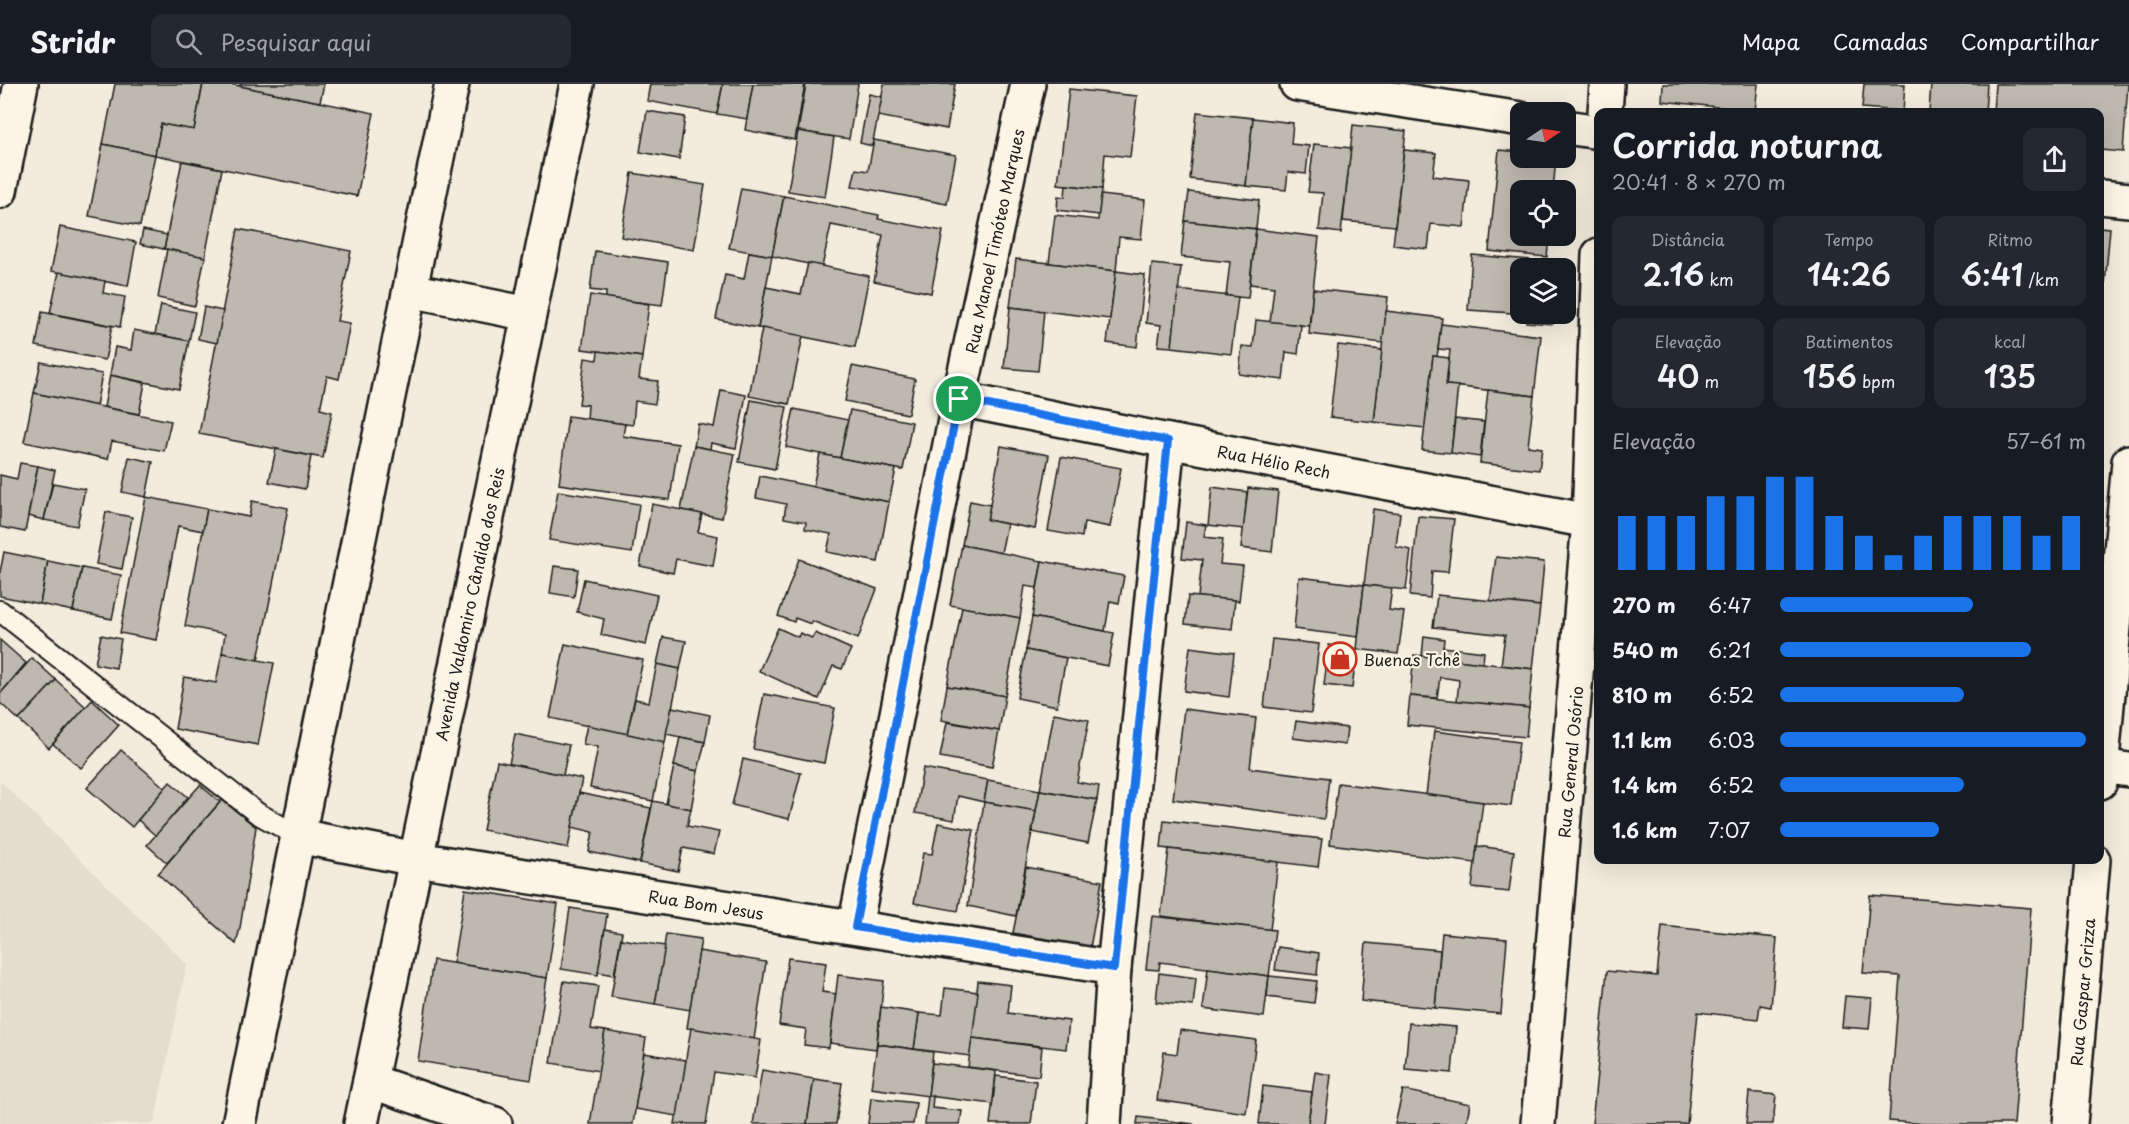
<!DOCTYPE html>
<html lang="pt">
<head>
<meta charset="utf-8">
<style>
  :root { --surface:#171b24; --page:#242831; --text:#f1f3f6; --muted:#9ea1a6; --line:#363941; --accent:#1a73e8 }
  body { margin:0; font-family:"Playpen Sans",sans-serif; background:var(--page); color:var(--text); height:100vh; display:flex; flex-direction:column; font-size:22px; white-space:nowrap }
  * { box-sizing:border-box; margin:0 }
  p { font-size:20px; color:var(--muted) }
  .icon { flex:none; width:33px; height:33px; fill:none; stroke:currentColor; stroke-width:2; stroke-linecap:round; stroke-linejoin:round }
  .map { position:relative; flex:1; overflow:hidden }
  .details { position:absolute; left:1594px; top:24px; width:510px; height:756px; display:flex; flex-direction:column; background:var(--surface); border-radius:12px; box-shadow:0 6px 24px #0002 }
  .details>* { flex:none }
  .needle { width:39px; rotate:77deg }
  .tools { position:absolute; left:1510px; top:18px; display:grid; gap:12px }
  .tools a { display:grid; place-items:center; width:66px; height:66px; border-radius:12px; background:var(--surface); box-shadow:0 6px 24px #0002; font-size:30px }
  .pin { position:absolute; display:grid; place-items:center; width:51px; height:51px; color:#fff; margin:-26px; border:3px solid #fff; border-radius:50%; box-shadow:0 2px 6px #0007 }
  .round { display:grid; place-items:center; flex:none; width:63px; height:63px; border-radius:12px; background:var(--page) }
  .headline { display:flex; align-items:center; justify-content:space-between; height:102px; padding:0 18px }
  h1 { font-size:33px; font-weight:600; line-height:45px }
  .figures { display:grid; grid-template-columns:repeat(3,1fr); gap:9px; height:102px; padding:6px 18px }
  .figures div { display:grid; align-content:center; border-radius:12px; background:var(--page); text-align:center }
  .figures b { font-size:30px; font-weight:600 }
  .figures small { font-size:16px; font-weight:400 }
  .figures p { font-size:16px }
  .chart { height:168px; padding:12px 18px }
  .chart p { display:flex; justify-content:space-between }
  .chart svg { width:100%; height:108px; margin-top:6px; stroke:var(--accent); stroke-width:6 }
  ul { padding:0 18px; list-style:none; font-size:20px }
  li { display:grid; grid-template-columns:96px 72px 1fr; align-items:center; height:45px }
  li i { height:15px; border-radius:8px; background:var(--accent) }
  header { display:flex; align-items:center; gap:36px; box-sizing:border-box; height:84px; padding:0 30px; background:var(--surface); border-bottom:2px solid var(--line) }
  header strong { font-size:28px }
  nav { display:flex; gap:33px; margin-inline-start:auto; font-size:21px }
  .search { width:420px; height:54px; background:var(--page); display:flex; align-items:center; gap:15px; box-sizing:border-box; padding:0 21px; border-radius:12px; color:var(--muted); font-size:22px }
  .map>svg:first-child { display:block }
</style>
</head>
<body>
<header>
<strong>Stridr</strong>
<div class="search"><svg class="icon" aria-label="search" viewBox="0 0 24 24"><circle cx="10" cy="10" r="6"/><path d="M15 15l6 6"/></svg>Pesquisar aqui</div>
<nav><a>Mapa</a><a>Camadas</a><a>Compartilhar</a></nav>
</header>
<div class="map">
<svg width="2129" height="1040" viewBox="0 0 2129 1040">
  <rect width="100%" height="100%" fill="#f3ecdd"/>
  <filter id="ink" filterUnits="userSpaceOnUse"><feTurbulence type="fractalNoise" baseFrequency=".0167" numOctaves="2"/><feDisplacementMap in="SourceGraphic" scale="12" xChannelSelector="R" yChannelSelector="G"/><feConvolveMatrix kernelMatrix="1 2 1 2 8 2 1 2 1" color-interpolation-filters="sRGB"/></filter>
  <g filter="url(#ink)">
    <!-- built -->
    <polygon fill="#e3ddcf" points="0,697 187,880 154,1040 0,1040"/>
    <!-- building -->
    <g fill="#beb9ae" stroke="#1c1c1c" stroke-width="1.5">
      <polygon points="115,0 203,0 194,46 161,40 155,71 103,60"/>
      <polygon points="203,0 230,0 374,29 357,112 155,71 161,40 194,46"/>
      <polygon points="240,0 324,0 320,18 240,2"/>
      <polygon points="650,0 723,0 717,30 647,17"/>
      <polygon points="723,0 753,0 747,35 717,30"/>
      <polygon points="753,0 805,0 795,56 745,46"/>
      <polygon points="806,0 858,0 849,55 798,47"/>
      <polygon points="884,0 955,0 947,45 878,32"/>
      <polygon points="1663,0 1758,0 1755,27 1662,17"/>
      <polygon points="1864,0 1905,0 1903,27 1862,24"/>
      <polygon points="1931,0 1987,0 1985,28 1929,28"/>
      <polygon points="1995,0 2128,0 2123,68 2100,66 2100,28 1993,28"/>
      <polygon points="1069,5 1137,12 1130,73 1105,70 1102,105 1058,100"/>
      <polygon points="869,10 882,13 872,62 860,59"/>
      <polygon points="647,27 685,33 679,75 640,68"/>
      <polygon points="1197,28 1253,34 1246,102 1190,95"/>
      <polygon points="1253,34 1293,39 1291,60 1309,62 1306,90 1288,88 1286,106 1246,102"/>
      <polygon points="1353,41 1406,47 1395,142 1343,137"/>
      <polygon points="798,47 834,53 825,113 788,107"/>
      <polygon points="874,56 956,71 947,120 852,102 856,85 868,87"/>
      <polygon points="103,60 155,71 140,142 89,132"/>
      <polygon points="1314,60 1351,64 1341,149 1319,146 1323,109 1308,108"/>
      <polygon points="1404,66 1436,69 1433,92 1469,96 1464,143 1431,140 1428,165 1393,161"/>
      <polygon points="1499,66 1521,68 1521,74 1556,74 1553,106 1521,106 1521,152 1549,152 1547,173 1489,167"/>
      <polygon points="182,77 222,85 205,173 164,165"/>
      <polygon points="632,89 705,101 694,166 621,153"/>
      <polygon points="1066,101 1102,105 1099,131 1057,126 1058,112 1065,113"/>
      <polygon points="741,104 784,112 772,172 729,164"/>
      <polygon points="1189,108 1259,116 1256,145 1185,137"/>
      <polygon points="1101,111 1145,116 1141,155 1119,153 1116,187 1049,179 1055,131 1098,136"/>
      <polygon points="784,112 879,131 878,135 943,147 931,209 874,197 883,151 831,141 822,183 772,172"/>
      <polygon points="1185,137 1256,145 1248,214 1226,212 1230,178 1181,173"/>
      <polygon points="60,143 136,158 128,202 51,187"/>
      <polygon points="2100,143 2110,144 2101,246 2100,246"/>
      <polygon points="238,145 351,167 337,237 350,239 339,295 327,292 320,325 332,328 323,374 199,350"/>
      <polygon points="1256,145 1319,153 1309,242 1270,238 1274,203 1250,200"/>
      <polygon points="143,146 167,151 164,165 140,160"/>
      <polygon points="167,165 205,173 195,222 158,214"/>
      <polygon points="595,167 668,178 662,221 606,214 606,208 590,206"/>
      <polygon points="749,168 772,172 758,244 716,235 725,191 744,195"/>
      <polygon points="1472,171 1531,176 1530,184 1521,184 1521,230 1554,230 1553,240 1526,238 1527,230 1468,226"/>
      <polygon points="1016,175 1116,187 1110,235 1010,223"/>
      <polygon points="808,179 869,192 855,263 758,244 766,203 801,210"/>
      <polygon points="1152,180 1181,183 1172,263 1158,262 1161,241 1146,239"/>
      <polygon points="1116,187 1145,191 1137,263 1107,259"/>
      <polygon points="59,188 105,197 103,209 125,213 120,243 50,229"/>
      <polygon points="1313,205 1388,213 1383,259 1309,250"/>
      <polygon points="1178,206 1238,213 1231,270 1172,263"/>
      <polygon points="590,211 649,220 642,273 582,265"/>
      <polygon points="161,221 195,228 189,257 155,250"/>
      <polygon points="204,223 223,227 217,259 198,255"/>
      <polygon points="1010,223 1044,227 1038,287 1004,284"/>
      <polygon points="1386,227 1442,234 1437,273 1433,272 1425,344 1374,338"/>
      <polygon points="42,228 112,242 105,276 36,262"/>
      <polygon points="1256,236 1301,241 1298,270 1286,268 1283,296 1239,290 1242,262 1253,263"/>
      <polygon points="1441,240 1541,252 1534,312 1446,301 1450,266 1438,265"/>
      <polygon points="762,244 803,252 789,320 749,312"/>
      <polygon points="134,246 189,257 179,305 110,291 115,263 131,266"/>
      <polygon points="1338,261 1382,266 1374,338 1330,333"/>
      <polygon points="598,267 642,273 639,295 658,297 655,320 635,317 633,341 587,335 588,321 579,320 585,274 597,276"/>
      <polygon points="1433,272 1449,274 1446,301 1458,302 1451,369 1422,366"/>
      <polygon points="41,278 102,290 96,322 34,309"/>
      <polygon points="852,282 915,295 908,330 845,317"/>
      <polygon points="110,291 145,299 139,330 104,323"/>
      <polygon points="721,306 746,311 736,364 711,359 710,365 694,362 698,340 714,343"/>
      <polygon points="1488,306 1534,312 1528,362 1542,364 1539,386 1480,379"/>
      <polygon points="34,309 171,337 164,367 112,357 108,375 24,358"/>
      <polygon points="751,316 787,323 775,385 739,378"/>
      <polygon points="794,325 848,336 840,374 786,363"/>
      <polygon points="850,326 912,338 903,386 840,374"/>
      <polygon points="568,332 625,340 623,352 678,360 670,416 559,400"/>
      <polygon points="1455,335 1484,338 1480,373 1451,369"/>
      <polygon points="694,362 735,370 722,434 681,426"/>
      <polygon points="1001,362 1049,371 1035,445 987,436"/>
      <polygon points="276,365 311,372 305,405 269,398"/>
      <polygon points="820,370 896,385 889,418 813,402"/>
      <polygon points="129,373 153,378 146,413 122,408"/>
      <polygon points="1061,373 1121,384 1110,443 1084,438 1082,453 1048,447"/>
      <polygon points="20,379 38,382 25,448 0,443 0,391 17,395"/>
      <polygon points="38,382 55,386 44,436 28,432"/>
      <polygon points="760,392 889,418 878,478 827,468 831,450 805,445 806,438 784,434 786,420 756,414"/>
      <polygon points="53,399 85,405 77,442 44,436"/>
      <polygon points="1212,403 1247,408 1244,445 1208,441"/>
      <polygon points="1248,404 1278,407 1272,468 1241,464"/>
      <polygon points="558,407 639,420 632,469 549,456"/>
      <polygon points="146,413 207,425 203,447 178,442 156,556 120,549"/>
      <polygon points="252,417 288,424 258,576 222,569 225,550 185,542 207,425 249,433"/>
      <polygon points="970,417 990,421 987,436 1007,440 1001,469 962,461"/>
      <polygon points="652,420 702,430 698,448 718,452 713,482 676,475 673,489 640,482"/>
      <polygon points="1373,425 1400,429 1396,463 1411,466 1406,506 1364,501"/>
      <polygon points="106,428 132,433 122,485 96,480"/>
      <polygon points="1418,432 1454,435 1448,488 1432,487 1430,514 1410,512"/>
      <polygon points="1186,438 1206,441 1204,453 1223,455 1220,480 1243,482 1239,517 1198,513 1202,476 1182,474"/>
      <polygon points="962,461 1042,477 1037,504 1025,502 1020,534 950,521"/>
      <polygon points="4,468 48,477 40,520 0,512 0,488"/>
      <polygon points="1496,473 1544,478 1540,522 1490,517"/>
      <polygon points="799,475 877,505 858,555 812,537 811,540 795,534 794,538 778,532"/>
      <polygon points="48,477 82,484 73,527 40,520"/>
      <polygon points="1042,477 1124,492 1119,519 1110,517 1105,547 1032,533"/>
      <polygon points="554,482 578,485 574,513 550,509"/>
      <polygon points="82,484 121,491 112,535 73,527"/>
      <polygon points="1299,493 1364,501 1358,553 1294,545"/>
      <polygon points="584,495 657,511 646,561 601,551 604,535 577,528"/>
      <polygon points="1364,501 1392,504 1389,526 1404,528 1398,570 1357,565"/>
      <polygon points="1437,511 1540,522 1533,585 1501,581 1505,551 1433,543"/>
      <polygon points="1188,512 1235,516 1232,545 1185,540"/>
      <polygon points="962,523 1020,534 1005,612 947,602"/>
      <polygon points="1032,533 1114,549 1108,582 1026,566"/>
      <polygon points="778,544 798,553 800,549 812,554 815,549 851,565 842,585 833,582 819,615 759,587"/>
      <polygon points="101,551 121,555 116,584 95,580"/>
      <polygon points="1424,552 1444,555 1442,575 1422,572"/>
      <polygon points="663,553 686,557 680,585 657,580"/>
      <polygon points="1272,555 1319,560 1311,629 1264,623"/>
      <polygon points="0,556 26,579 0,610"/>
      <polygon points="565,560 643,576 627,650 550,634"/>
      <polygon points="1329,561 1357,565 1352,604 1324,601"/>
      <polygon points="1190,563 1234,569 1229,613 1184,607"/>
      <polygon points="1443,563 1484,568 1483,579 1442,575"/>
      <polygon points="1026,566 1066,574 1057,622 1017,614"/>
      <polygon points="222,569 274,579 258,661 175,645 184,593 216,599"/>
      <polygon points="1414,571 1533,585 1529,624 1457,617 1459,596 1440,593 1437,614 1410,612"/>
      <polygon points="32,574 56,596 19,636 0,619 0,610"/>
      <polygon points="657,580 680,585 665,658 627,650 635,615 649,618"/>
      <polygon points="56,596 86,623 49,664 19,636"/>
      <polygon points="947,602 1005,612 999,647 941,636"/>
      <polygon points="764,610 835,624 824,679 753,665"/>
      <polygon points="1410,612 1529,624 1526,653 1407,641"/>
      <polygon points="92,616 119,641 81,684 53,660"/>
      <polygon points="672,623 710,631 705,658 666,650"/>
      <polygon points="1184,625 1256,634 1250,684 1329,694 1324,735 1173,715"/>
      <polygon points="1054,629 1089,636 1077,698 1099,702 1097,716 1040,706"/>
      <polygon points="1296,637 1347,644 1345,661 1293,654"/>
      <polygon points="947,638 999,647 992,683 940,673"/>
      <polygon points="587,641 665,658 653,717 590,704 598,663 583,660"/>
      <polygon points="1434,647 1519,658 1511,722 1426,711"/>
      <polygon points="515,650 569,661 563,691 509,680"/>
      <polygon points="680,653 705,658 698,687 674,682"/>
      <polygon points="121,666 165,704 132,743 87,704"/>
      <polygon points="743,675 801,689 789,735 732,721"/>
      <polygon points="497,677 582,695 568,764 483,746"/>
      <polygon points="674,682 698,687 691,725 666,720"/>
      <polygon points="923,684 988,696 984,718 958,712 954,736 915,729"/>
      <polygon points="988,696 1040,706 1036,727 984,718"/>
      <polygon points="170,698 188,713 156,752 138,736"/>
      <polygon points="1338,699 1483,718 1475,779 1330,760"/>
      <polygon points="200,701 220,718 167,779 147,761"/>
      <polygon points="1040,706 1097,716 1088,759 1032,748"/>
      <polygon points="579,709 651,724 640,779 589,768 593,748 572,743"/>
      <polygon points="222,716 256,743 240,844 236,860 158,790"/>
      <polygon points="653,717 691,725 687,742 719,748 714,770 683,764 678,787 640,779"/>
      <polygon points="984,718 1036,727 1016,832 968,822"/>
      <polygon points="1164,736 1322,755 1318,783 1161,764"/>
      <polygon points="938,739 974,746 958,827 914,819 923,769 932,770"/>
      <polygon points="1477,762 1514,767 1509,808 1472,804"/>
      <polygon points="1169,765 1278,778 1270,846 1161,832"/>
      <polygon points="1026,783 1102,797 1090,864 1013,849"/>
      <polygon points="465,805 558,820 547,894 453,879"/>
      <polygon points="1870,811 2031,824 2014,1040 1925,1040 1889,1037 1900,892 1863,889"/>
      <polygon points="570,824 607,830 598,891 561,885"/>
      <polygon points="1152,832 1275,846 1269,892 1160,878 1159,886 1146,885"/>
      <polygon points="1662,842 1777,854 1771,923 1760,921 1758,935 1698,928 1687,1040 1592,1040 1607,887 1657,892"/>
      <polygon points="605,845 622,848 614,891 598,888"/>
      <polygon points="1442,849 1507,855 1501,930 1435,924"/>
      <polygon points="666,850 701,855 690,926 655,920"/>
      <polygon points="621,855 665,862 655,920 611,913"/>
      <polygon points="1366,859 1440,866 1435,924 1361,917"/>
      <polygon points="1278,863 1319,869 1317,891 1275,886"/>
      <polygon points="699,867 766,878 754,955 687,944"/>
      <polygon points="788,874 826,879 822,908 836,910 829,964 804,961 806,945 779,941"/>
      <polygon points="433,876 547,894 531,996 418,977"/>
      <polygon points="1208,884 1269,892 1264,933 1203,925"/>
      <polygon points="1159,889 1196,894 1193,922 1156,918"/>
      <polygon points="838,891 884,897 876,965 830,959"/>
      <polygon points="1269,892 1317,897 1314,919 1267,913"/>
      <polygon points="564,897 598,902 591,945 605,947 599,987 551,979"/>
      <polygon points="978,897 1011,901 1008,929 1069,937 1066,965 972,954"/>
      <polygon points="945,904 978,908 970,972 914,965 919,929 942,931"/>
      <polygon points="1845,912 1872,914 1869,945 1842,943"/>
      <polygon points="881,923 919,929 914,965 877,960"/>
      <polygon points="1409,939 1456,943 1452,989 1405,985"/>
      <polygon points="691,944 761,956 755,994 714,988 706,1040 675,1040"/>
      <polygon points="1180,946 1256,956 1246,1029 1157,1016 1164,968 1177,970"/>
      <polygon points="605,947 646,954 633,1040 590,1040"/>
      <polygon points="972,954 1042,963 1039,992 968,983"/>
      <polygon points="877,960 933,968 928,1012 871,1004"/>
      <polygon points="644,969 686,976 677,1032 635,1025"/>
      <polygon points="932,979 996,987 993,1020 928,1012"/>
      <polygon points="762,986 814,995 807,1040 753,1040"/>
      <polygon points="1315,988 1331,991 1325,1040 1308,1040"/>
      <polygon points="996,992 1036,997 1031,1040 990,1040"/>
      <polygon points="814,995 842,999 836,1040 807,1040"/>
      <polygon points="1263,1002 1312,1008 1308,1040 1259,1040"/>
      <polygon points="1403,1006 1470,1020 1466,1040 1395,1040"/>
      <polygon points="1749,1008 1776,1011 1773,1040 1746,1040"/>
      <polygon points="928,1012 933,1012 932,1024 962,1027 960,1040 925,1040"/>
      <polygon points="871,1014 916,1019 913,1040 868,1040"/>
      <polygon points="1138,1033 1194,1040 1137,1040"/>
    </g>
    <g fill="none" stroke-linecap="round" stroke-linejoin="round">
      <defs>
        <polyline id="service" points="0,527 257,729 298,752"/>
        <g id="minor">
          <polyline points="1297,0 1521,35"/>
          <polyline points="1566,43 1599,48"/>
          <polyline points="0,107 21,0"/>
          <polyline points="2100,113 2129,116"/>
          <polyline points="959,315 1168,357 1589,437"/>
          <polyline points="2101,682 2129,686"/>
          <polyline points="2100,698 2129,378"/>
          <polyline points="298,752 416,775 1114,884"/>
          <polyline points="855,843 959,315 1028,0"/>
          <polyline points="370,997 495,1040"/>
          <polyline points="1104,1040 1114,884 1168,357"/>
          <polyline points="2070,1040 2093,776"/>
        </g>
        <g id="tertiary">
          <polyline points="1605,28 1607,0"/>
          <polyline points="410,206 529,230"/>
          <polyline points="239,1040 452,0"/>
          <polyline points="361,1040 577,0"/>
          <polyline points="1538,1040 1589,437 1599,171"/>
        </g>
      </defs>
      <!-- service casing -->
      <use href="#service" stroke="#1c1c1c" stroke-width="24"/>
      <!-- minor casing -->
      <use href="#minor" stroke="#1c1c1c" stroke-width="38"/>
      <!-- tertiary casing -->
      <use href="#tertiary" stroke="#1c1c1c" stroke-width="38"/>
      <!-- service -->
      <use href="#service" stroke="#fcf5e5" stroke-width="20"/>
      <!-- minor -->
      <use href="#minor" stroke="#fcf5e5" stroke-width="33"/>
      <!-- tertiary -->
      <use href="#tertiary" stroke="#fcf5e5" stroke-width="33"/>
    </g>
  </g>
  <g fill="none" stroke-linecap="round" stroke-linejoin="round" filter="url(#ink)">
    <defs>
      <polygon id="route" points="959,315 1168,357 1114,884 855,843"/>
    </defs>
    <!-- route casing -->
    <use href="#route" stroke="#fff" stroke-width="12"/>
    <!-- route -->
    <use href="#route" stroke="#1a73e8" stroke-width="8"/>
  </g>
  <!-- icons -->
  <defs>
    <symbol id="shop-ring" viewBox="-11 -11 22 22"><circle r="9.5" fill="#fcf5e5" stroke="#c8321e" stroke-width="1.5"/><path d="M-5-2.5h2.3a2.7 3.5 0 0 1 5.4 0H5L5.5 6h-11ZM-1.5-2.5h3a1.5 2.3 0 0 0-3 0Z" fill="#c8321e"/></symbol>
  </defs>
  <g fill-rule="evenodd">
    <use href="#shop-ring" x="1321" y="556" width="38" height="38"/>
  </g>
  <g text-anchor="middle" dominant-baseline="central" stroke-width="4.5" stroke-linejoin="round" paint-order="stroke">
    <!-- street labels -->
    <g font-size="16" fill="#1c1c1c" stroke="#fcf5e5">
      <text transform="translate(994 157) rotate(-78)">Rua Manoel Timóteo Marques</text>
      <text transform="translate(1274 377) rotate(11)">Rua Hélio Rech</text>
      <text transform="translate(469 520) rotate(-78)">Avenida Valdomiro Cândido dos Reis</text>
      <text transform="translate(1570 678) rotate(-85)">Rua General Osório</text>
      <text transform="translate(706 820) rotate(9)">Rua Bom Jesus</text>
      <text transform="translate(2082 908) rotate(-85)">Rua Gaspar Grizza</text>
    </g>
    <!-- poi labels -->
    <g font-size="16" fill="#1c1c1c" stroke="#fcf5e5" text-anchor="start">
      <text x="1363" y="575">Buenas Tchê</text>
    </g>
  </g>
</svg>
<div class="tools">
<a><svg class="needle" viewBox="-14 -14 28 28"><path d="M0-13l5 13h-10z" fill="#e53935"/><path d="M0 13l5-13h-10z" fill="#9ea1a6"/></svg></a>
<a><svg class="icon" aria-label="locate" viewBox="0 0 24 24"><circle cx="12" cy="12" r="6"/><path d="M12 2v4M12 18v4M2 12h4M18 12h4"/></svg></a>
<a><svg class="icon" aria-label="layers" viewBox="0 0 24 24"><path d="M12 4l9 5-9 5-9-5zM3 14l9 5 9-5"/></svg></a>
</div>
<div class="pin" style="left:959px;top:315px;background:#1e9e55"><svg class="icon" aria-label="arrive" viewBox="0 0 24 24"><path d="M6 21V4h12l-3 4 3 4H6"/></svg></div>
<section class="details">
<div class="headline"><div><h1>Corrida noturna</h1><p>20:41 · 8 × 270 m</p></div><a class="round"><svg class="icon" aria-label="share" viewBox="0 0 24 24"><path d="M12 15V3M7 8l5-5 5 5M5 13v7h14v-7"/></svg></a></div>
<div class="figures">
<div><p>Distância</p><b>2.16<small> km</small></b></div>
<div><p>Tempo</p><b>14:26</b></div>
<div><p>Ritmo</p><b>6:41<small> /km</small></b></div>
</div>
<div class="figures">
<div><p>Elevação</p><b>40<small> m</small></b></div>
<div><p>Batimentos</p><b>156<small> bpm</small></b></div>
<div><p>kcal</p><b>135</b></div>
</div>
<div class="chart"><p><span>Elevação</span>57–61 m</p>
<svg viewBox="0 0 160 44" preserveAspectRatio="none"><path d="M5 44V22M15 44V22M25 44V22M35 44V14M45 44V14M55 44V6M65 44V6M75 44V22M85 44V30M95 44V38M105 44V30M115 44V22M125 44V22M135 44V22M145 44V30M155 44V22"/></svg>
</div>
<ul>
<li><b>270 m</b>6:47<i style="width:63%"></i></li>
<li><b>540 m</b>6:21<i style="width:82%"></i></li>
<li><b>810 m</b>6:52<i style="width:60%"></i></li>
<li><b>1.1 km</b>6:03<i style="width:100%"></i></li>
<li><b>1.4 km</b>6:52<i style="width:60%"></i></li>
<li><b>1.6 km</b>7:07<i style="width:52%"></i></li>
</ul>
</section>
</div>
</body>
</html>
